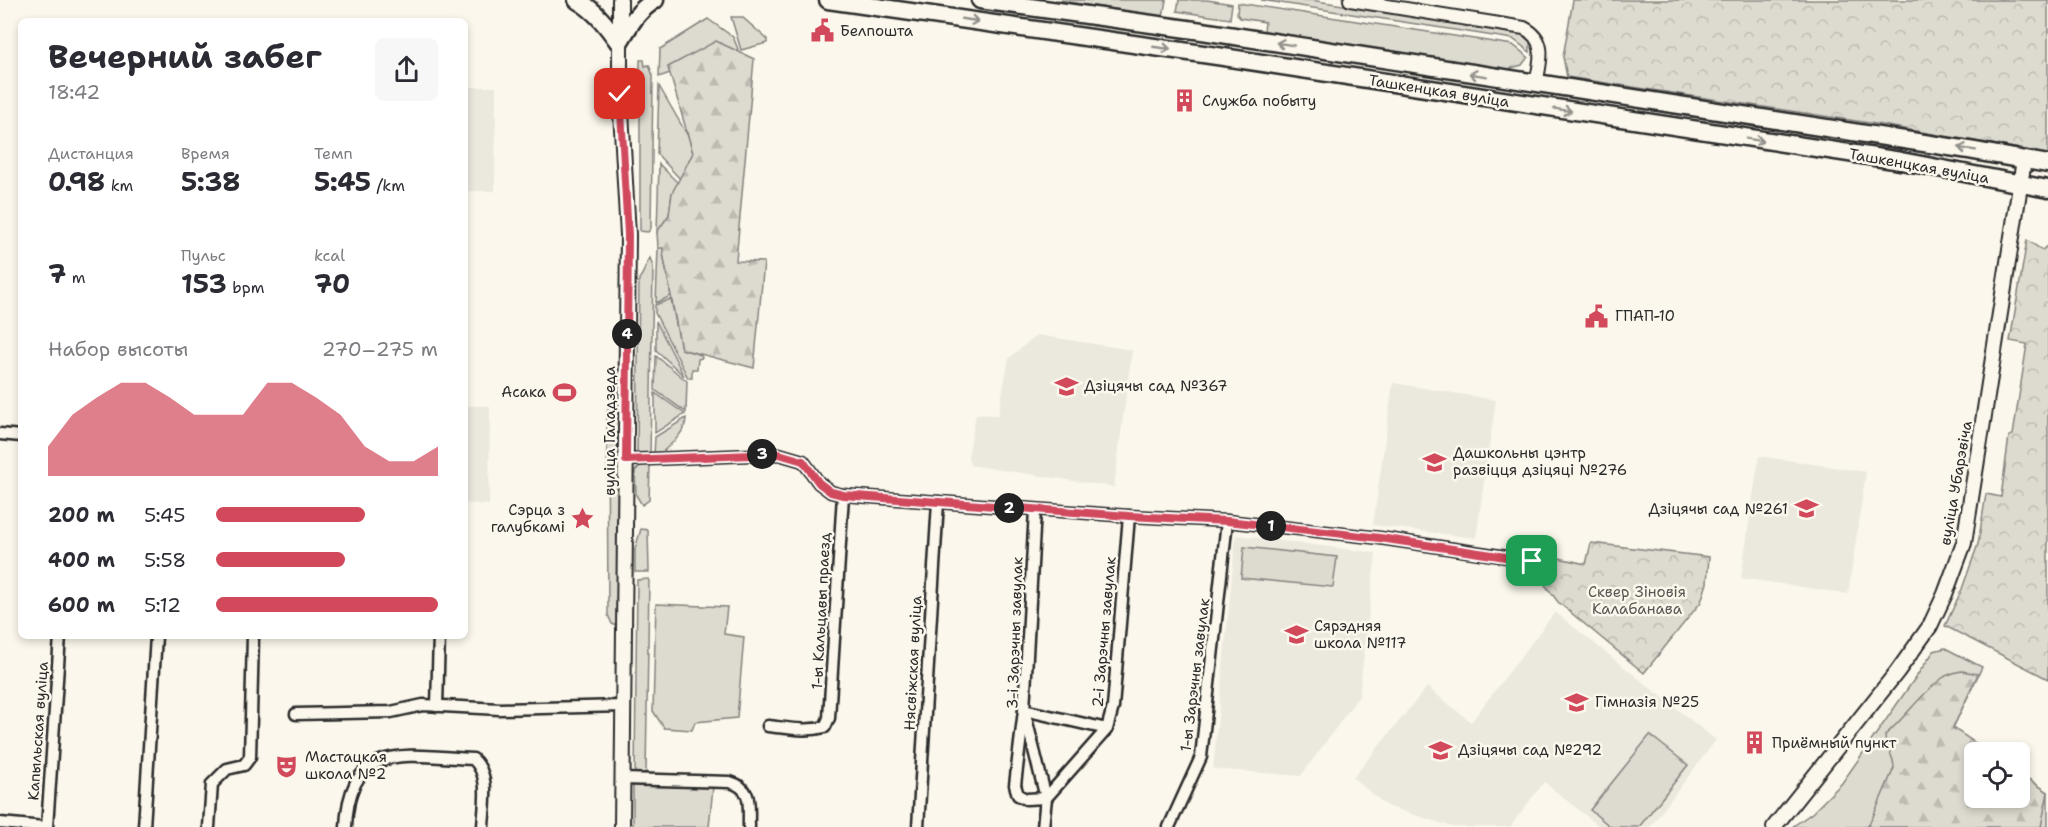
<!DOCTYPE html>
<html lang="ru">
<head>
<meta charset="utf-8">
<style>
  :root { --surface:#fff; --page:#f7f7f7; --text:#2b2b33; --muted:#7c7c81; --accent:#d1495b }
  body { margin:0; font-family:"Shantell Sans",sans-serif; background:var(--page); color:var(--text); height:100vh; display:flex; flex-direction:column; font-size:22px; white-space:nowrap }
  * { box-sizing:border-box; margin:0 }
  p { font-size:20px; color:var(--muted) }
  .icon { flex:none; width:33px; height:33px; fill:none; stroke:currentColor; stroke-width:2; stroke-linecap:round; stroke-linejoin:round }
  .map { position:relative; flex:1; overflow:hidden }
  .details { position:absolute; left:18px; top:18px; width:450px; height:621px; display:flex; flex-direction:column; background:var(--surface); border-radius:9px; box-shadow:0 3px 9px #0003 }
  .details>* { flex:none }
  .controls { position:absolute; left:1964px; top:742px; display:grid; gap:12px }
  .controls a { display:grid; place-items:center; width:66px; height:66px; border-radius:9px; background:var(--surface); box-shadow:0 3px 9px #0003; font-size:30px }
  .pin { position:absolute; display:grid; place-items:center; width:51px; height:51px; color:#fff; margin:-26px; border-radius:12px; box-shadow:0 3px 9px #0006 }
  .km { position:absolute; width:30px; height:30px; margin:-15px; border-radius:50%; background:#222; color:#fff; font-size:16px; line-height:30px; text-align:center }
  .round { display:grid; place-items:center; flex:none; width:63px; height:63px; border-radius:9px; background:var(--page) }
  .overview { display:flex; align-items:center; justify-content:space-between; height:102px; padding:0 30px }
  h1 { font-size:33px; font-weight:700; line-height:45px }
  .stats { display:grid; grid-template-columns:repeat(3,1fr); gap:9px; height:102px; padding:6px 30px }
  .stats div { display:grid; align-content:center }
  .stats b { font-size:26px; font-weight:700 }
  .stats small { font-size:16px; font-weight:400 }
  .stats p { font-size:16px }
  .chart { height:168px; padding:12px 30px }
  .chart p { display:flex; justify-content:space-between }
  .chart svg { width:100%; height:108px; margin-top:6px; fill:var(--accent); opacity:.7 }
  ul { padding:0 30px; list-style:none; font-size:20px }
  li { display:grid; grid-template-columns:96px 72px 1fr; align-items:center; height:45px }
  li i { height:15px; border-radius:8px; background:var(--accent) }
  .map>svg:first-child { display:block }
</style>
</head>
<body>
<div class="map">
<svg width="2048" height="827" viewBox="0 0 2048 827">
  <defs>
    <pattern id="forest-firs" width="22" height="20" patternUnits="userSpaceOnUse" patternTransform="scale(1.5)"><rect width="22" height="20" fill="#dddad0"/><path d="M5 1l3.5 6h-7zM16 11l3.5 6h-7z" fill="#bebbb3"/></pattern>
    <pattern id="park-crowns" width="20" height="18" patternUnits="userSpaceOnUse" patternTransform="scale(1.5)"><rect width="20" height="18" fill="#dddad0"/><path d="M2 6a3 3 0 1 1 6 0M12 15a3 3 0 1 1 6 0" fill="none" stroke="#bebbb3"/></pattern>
  </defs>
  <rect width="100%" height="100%" fill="#fbf7ec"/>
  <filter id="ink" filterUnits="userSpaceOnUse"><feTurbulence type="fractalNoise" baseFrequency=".0167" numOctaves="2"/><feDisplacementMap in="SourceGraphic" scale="12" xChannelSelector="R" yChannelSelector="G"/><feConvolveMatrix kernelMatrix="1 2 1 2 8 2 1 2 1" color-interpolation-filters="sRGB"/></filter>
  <g filter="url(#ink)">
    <!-- built -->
    <g fill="#ebe8de">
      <polygon points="465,87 496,87 495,191 465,191"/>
      <polygon points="1037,335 1132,350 1114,487 970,465 968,457 976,414 998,415 1009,358"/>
      <polygon points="1393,383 1496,400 1476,538 1373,525"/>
      <polygon points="465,406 490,406 489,505 465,503"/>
      <polygon points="1759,456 1866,472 1848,594 1741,578"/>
      <polygon points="1236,535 1376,553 1359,696 1301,776 1213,769"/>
      <polygon points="1555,612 1716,740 1650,827 1600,827 1544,782 1510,827 1452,827 1387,806 1353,778 1427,687 1471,722"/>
    </g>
    <!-- grass -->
    <g fill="#dddad0" stroke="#84827e" stroke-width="1.5">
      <polygon points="1055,0 1166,0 1163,17"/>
      <polygon points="1179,0 1207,0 1232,4 1230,19 1177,11"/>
      <polygon points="1261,0 1310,0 1521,32 1530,40 1530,52 1513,39"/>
      <polygon points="1238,3 1513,45 1528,57 1522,65 1508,69 1264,31 1265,22 1240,18 1237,14"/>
      <polygon points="731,17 742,17 767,39 767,43 741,50"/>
      <polygon points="708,19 733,37 738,49 737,51 716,42 668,67 670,73 659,77 660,49"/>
      <polygon points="640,60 644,60 645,66 649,65 653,76 651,228 648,232 640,231"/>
      <polygon points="659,86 689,138 693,153 680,179 657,154"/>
      <polygon points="659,164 678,183 672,193 669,215 657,232"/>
      <polygon points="664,247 663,253 671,296 656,303 658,248"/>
      <path d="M650 258 653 267 650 457 639 453 637 450 639 279C645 272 645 265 650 258Z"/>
      <polygon points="671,299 681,349 701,355 702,358 698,359 697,369 692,369 692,378 688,378 655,313 655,305"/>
      <polygon points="656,321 684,376 656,350"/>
      <polygon points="656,356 687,381 686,412 655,390"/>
      <polygon points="620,393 619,627 612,624 608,615 607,412 615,396"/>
      <polygon points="655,393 685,414 655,433"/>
      <path d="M686 418C686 433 670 445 660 454L654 455 655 437Z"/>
      <polygon points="650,464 649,500 642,505 636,495 635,471 640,466"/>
      <polygon points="641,529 648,530 649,572 635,572 635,549"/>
      <polygon points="1244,547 1337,557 1333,587 1241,578"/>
      <polygon points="649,579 646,774 635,773 637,580"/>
      <polygon points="656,604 727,607 724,634 744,637 737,718 695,722 692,730 664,728 653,711"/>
      <polygon points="1945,648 1982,667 1953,728 1990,753 1974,753 1974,798 2019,798 2019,773 2048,792 2048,827 1792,827 1812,813 1842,783 1934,651"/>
      <polygon points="1650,735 1688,765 1639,827 1611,827 1590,810"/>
      <polygon points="633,784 713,787 709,827 633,827"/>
    </g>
    <!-- forest -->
    <g fill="url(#forest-firs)" stroke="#84827e" stroke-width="1.5">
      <polygon points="716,41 754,59 736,261 764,262 754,368 681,349 663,253 663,248 658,248 657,232 669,215 672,193 693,153 668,67"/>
      <path d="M1962 671 1978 674 1953 728 1990 753H1974V798H2019V773L2048 792 2041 827H1864L1868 825 1872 819 1894 768C1894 754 1885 749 1885 735 1906 717 1921 693 1944 677 1949 674 1956 672 1962 671Z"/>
    </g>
    <!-- park -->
    <g fill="url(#park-crowns)" stroke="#84827e" stroke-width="1.5">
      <polygon points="1573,0 2048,0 2048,154 1876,124 1567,77 1563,57"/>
      <polygon points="2027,240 2042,250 2048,245 2048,679 1945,626 1962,589 1978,544 1986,494 2001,497 2009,436 2013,435 2027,344 2010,341"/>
      <polygon points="1591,543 1709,557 1707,583 1701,602 1644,673 1558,602 1543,582 1545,555 1586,564"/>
    </g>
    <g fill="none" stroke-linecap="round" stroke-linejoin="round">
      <defs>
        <g id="minor">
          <polyline points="0,434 21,436"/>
          <polyline points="626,460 779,454 803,461 819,483 831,492 843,495 1129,516 1227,521 1380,538 1540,562"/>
          <polyline points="1035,510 1024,710 1046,798 1043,827"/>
          <polyline points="437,706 439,636"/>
          <polyline points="296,714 391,712 423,705 500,709 624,706"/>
          <path d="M768 726C788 728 806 732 825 727L829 718 843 495"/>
          <polyline points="1107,729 1024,710 1015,785 1018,795 1026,799 1046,798 1107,729 1113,707 1129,516"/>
          <path d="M623 779 730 782C754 789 748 806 749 827"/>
          <polyline points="0,823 44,827"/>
          <polyline points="47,827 60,636"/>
          <polyline points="144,827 156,636"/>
          <polyline points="209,827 212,784 227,769 244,765 250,757 253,636"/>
          <path d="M346 827C349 739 408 756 473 759 491 775 484 805 483 827"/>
          <polyline points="918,827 938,502"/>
          <polyline points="1169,827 1201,757 1227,521"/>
        </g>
        <path id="tertiary" d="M1350 0 1524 28C1548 40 1540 62 1536 84"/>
        <g id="secondary">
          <polyline points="620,0 620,94 628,235 622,827"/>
          <polyline points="1774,827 1897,672 1930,626 1945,594 1964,543 2024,160"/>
        </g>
        <g id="primary">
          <path d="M577 0C596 11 607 26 619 43 629 26 637 11 655 0"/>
          <polyline points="828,0 1217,56 1901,161 2048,189"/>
          <polyline points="980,0 1202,31 1969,150 2048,164"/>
        </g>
      </defs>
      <!-- minor casing -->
      <use href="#minor" stroke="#2b2b2b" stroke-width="15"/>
      <!-- tertiary casing -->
      <use href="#tertiary" stroke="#2b2b2b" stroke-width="16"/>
      <!-- secondary casing -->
      <use href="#secondary" stroke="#2b2b2b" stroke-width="18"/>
      <!-- primary casing -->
      <use href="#primary" stroke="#2b2b2b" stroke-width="21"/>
      <!-- minor -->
      <use href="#minor" stroke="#fbf7ec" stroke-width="10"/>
      <!-- tertiary -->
      <use href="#tertiary" stroke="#fbf7ec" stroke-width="12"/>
      <!-- secondary -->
      <use href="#secondary" stroke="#fbf7ec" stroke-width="14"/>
      <!-- primary -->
      <use href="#primary" stroke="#fbf7ec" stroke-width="16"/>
    </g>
    <!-- one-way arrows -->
    <defs><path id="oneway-shaft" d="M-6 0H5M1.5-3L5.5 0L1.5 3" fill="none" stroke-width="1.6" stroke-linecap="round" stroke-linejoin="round" transform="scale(1.5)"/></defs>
    <g stroke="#93918c">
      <use href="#oneway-shaft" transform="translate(970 20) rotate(8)"/>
      <use href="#oneway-shaft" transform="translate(1285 44) rotate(-171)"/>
      <use href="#oneway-shaft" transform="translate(1162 48) rotate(8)"/>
      <use href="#oneway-shaft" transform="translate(1478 75) rotate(-171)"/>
      <use href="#oneway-shaft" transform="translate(1563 110) rotate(9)"/>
      <use href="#oneway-shaft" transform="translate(1755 140) rotate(9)"/>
      <use href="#oneway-shaft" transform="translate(1967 149) rotate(-171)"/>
    </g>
  </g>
  <g fill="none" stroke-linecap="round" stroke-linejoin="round" filter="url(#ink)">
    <defs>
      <polyline id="route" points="620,94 628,235 626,460 779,454 803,461 819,483 831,492 843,495 1129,516 1227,521 1380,538 1532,561"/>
    </defs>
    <!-- route casing -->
    <use href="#route" stroke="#fff" stroke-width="12"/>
    <!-- route -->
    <use href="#route" stroke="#d1495b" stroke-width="8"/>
  </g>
  <!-- icons -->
  <defs>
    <symbol id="civic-bare" viewBox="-9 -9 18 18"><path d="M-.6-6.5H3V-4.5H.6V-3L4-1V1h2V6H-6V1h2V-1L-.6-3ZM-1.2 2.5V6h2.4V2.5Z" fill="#d1495b" stroke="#fbf7ec" stroke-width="2.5" paint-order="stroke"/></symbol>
    <symbol id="building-bare" viewBox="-9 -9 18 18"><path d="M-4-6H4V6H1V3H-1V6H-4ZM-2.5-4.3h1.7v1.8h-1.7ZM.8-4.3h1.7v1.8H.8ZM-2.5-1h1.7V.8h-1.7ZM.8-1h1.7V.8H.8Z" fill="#d1495b" stroke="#fbf7ec" stroke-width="2.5" paint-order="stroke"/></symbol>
    <symbol id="school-bare" viewBox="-9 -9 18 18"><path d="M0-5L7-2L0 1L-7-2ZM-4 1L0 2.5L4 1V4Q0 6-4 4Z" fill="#d1495b" stroke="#fbf7ec" stroke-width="2.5" paint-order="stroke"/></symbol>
    <symbol id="stadium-bare" viewBox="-9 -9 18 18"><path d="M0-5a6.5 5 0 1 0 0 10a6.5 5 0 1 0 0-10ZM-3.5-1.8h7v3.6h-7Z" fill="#d1495b" stroke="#fbf7ec" stroke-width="2.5" paint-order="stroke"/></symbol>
    <symbol id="sight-bare" viewBox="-9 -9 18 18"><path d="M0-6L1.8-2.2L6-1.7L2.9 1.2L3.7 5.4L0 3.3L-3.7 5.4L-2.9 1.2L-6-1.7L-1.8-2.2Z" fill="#d1495b" stroke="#fbf7ec" stroke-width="2.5" paint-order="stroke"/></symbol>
    <symbol id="theatre-bare" viewBox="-9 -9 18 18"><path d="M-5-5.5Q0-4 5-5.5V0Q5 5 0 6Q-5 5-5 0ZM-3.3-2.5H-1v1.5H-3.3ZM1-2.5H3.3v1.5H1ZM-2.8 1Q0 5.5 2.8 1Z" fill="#d1495b" stroke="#fbf7ec" stroke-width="2.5" paint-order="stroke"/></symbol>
  </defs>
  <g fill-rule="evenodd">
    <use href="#civic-bare" x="806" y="14" width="33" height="33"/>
    <use href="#building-bare" x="1168" y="84" width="33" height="33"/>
    <use href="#civic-bare" x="1580" y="300" width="33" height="33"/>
    <use href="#school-bare" x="1050" y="370" width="33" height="33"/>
    <use href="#stadium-bare" x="548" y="376" width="33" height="33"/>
    <use href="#school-bare" x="1418" y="446" width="33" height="33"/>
    <use href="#school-bare" x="1790" y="492" width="33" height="33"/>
    <use href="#sight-bare" x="566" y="502" width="33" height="33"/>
    <use href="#school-bare" x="1280" y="618" width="33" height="33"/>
    <use href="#school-bare" x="1560" y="686" width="33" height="33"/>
    <use href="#building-bare" x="1738" y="726" width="33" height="33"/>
    <use href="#school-bare" x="1424" y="734" width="33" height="33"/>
    <use href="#theatre-bare" x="270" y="750" width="33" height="33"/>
  </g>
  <g text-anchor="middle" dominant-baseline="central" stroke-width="5" stroke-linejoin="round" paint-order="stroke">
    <!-- poi labels -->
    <g font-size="15" fill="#2b2b2b" stroke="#fbf7ec" text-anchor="start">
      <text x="840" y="31">Белпошта</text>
      <text x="1202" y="101">Служба побыту</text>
      <text x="1615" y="316">ГПАП-10</text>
      <text x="1084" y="386">Дзіцячы сад №367</text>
      <text x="546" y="392" text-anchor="end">Асака</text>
      <text x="1453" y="453">Дашкольны цэнтр<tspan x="1453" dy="17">развіцця дзіцяці №276</tspan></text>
      <text x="1788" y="509" text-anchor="end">Дзіцячы сад №261</text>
      <text x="565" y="510" text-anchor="end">Сэрца з<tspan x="565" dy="17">галубкамі</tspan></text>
      <text x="1314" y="626">Сярэдняя<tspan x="1314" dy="17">школа №117</tspan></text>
      <text x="1595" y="702">Гімназія №25</text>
      <text x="1772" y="743">Приёмный пункт</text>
      <text x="1458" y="750">Дзіцячы сад №292</text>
      <text x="305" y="757">Мастацкая<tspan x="305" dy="17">школа №2</tspan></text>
    </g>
    <!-- street labels -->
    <g font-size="15" fill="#2b2b2b" stroke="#fbf7ec">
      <text transform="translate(1439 91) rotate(9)">Ташкенцкая вуліца</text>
      <text transform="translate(1919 166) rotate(10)">Ташкенцкая вуліца</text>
      <text transform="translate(610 431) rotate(-90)">вуліца Галадзеда</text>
      <text transform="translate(1956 483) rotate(-80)">вуліца Убарэвіча</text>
      <text transform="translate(821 611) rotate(-87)">1-ы Кальцавы праезд</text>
      <text transform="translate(1104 632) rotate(-85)">2-і Зарэчны завулак</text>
      <text transform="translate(1015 633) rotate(-88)">3-і Зарэчны завулак</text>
      <text transform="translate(913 663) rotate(-87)">Нясвіжская вуліца</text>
      <text transform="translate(1195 675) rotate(-83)">1-ы Зарэчны завулак</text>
      <text transform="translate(38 731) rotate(-86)">Капыльская вуліца</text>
    </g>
    <!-- park labels -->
    <g font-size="15" fill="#585754" stroke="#fbf7ec">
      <text x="1637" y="592">Сквер Зіновія<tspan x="1637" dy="17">Калабанава</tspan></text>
    </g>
  </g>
</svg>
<div class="controls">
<a><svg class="icon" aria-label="locate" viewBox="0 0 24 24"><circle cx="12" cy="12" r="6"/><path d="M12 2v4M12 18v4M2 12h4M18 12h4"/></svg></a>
</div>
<div class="pin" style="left:1532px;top:561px;background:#1e9e55"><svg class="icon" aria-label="arrive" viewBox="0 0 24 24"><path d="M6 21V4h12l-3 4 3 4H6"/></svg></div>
<div class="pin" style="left:620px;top:94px;background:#d93025"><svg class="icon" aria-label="check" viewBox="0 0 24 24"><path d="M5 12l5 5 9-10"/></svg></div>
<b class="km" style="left:1271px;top:526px">1</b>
<b class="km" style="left:1009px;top:508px">2</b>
<b class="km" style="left:762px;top:454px">3</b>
<b class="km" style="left:627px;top:334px">4</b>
<section class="details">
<div class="overview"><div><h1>Вечерний забег</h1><p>18:42</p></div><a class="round"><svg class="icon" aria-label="share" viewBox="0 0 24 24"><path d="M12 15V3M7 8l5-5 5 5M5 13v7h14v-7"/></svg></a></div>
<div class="stats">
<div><p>Дистанция</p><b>0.98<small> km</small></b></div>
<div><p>Время</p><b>5:38</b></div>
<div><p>Темп</p><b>5:45<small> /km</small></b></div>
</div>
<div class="stats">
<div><b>7<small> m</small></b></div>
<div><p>Пульс</p><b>153<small> bpm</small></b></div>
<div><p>kcal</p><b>70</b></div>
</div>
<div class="chart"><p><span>Набор высоты</span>270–275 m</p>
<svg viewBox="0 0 160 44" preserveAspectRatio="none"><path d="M0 44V32L10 19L20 12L30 6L40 6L50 12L60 19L70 19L80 19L90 6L100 6L110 12L120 19L130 32L140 38L150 38L160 32V44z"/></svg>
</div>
<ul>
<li><b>200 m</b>5:45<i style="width:67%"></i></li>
<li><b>400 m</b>5:58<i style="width:58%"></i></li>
<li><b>600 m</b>5:12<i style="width:100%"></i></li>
</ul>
</section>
</div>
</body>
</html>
